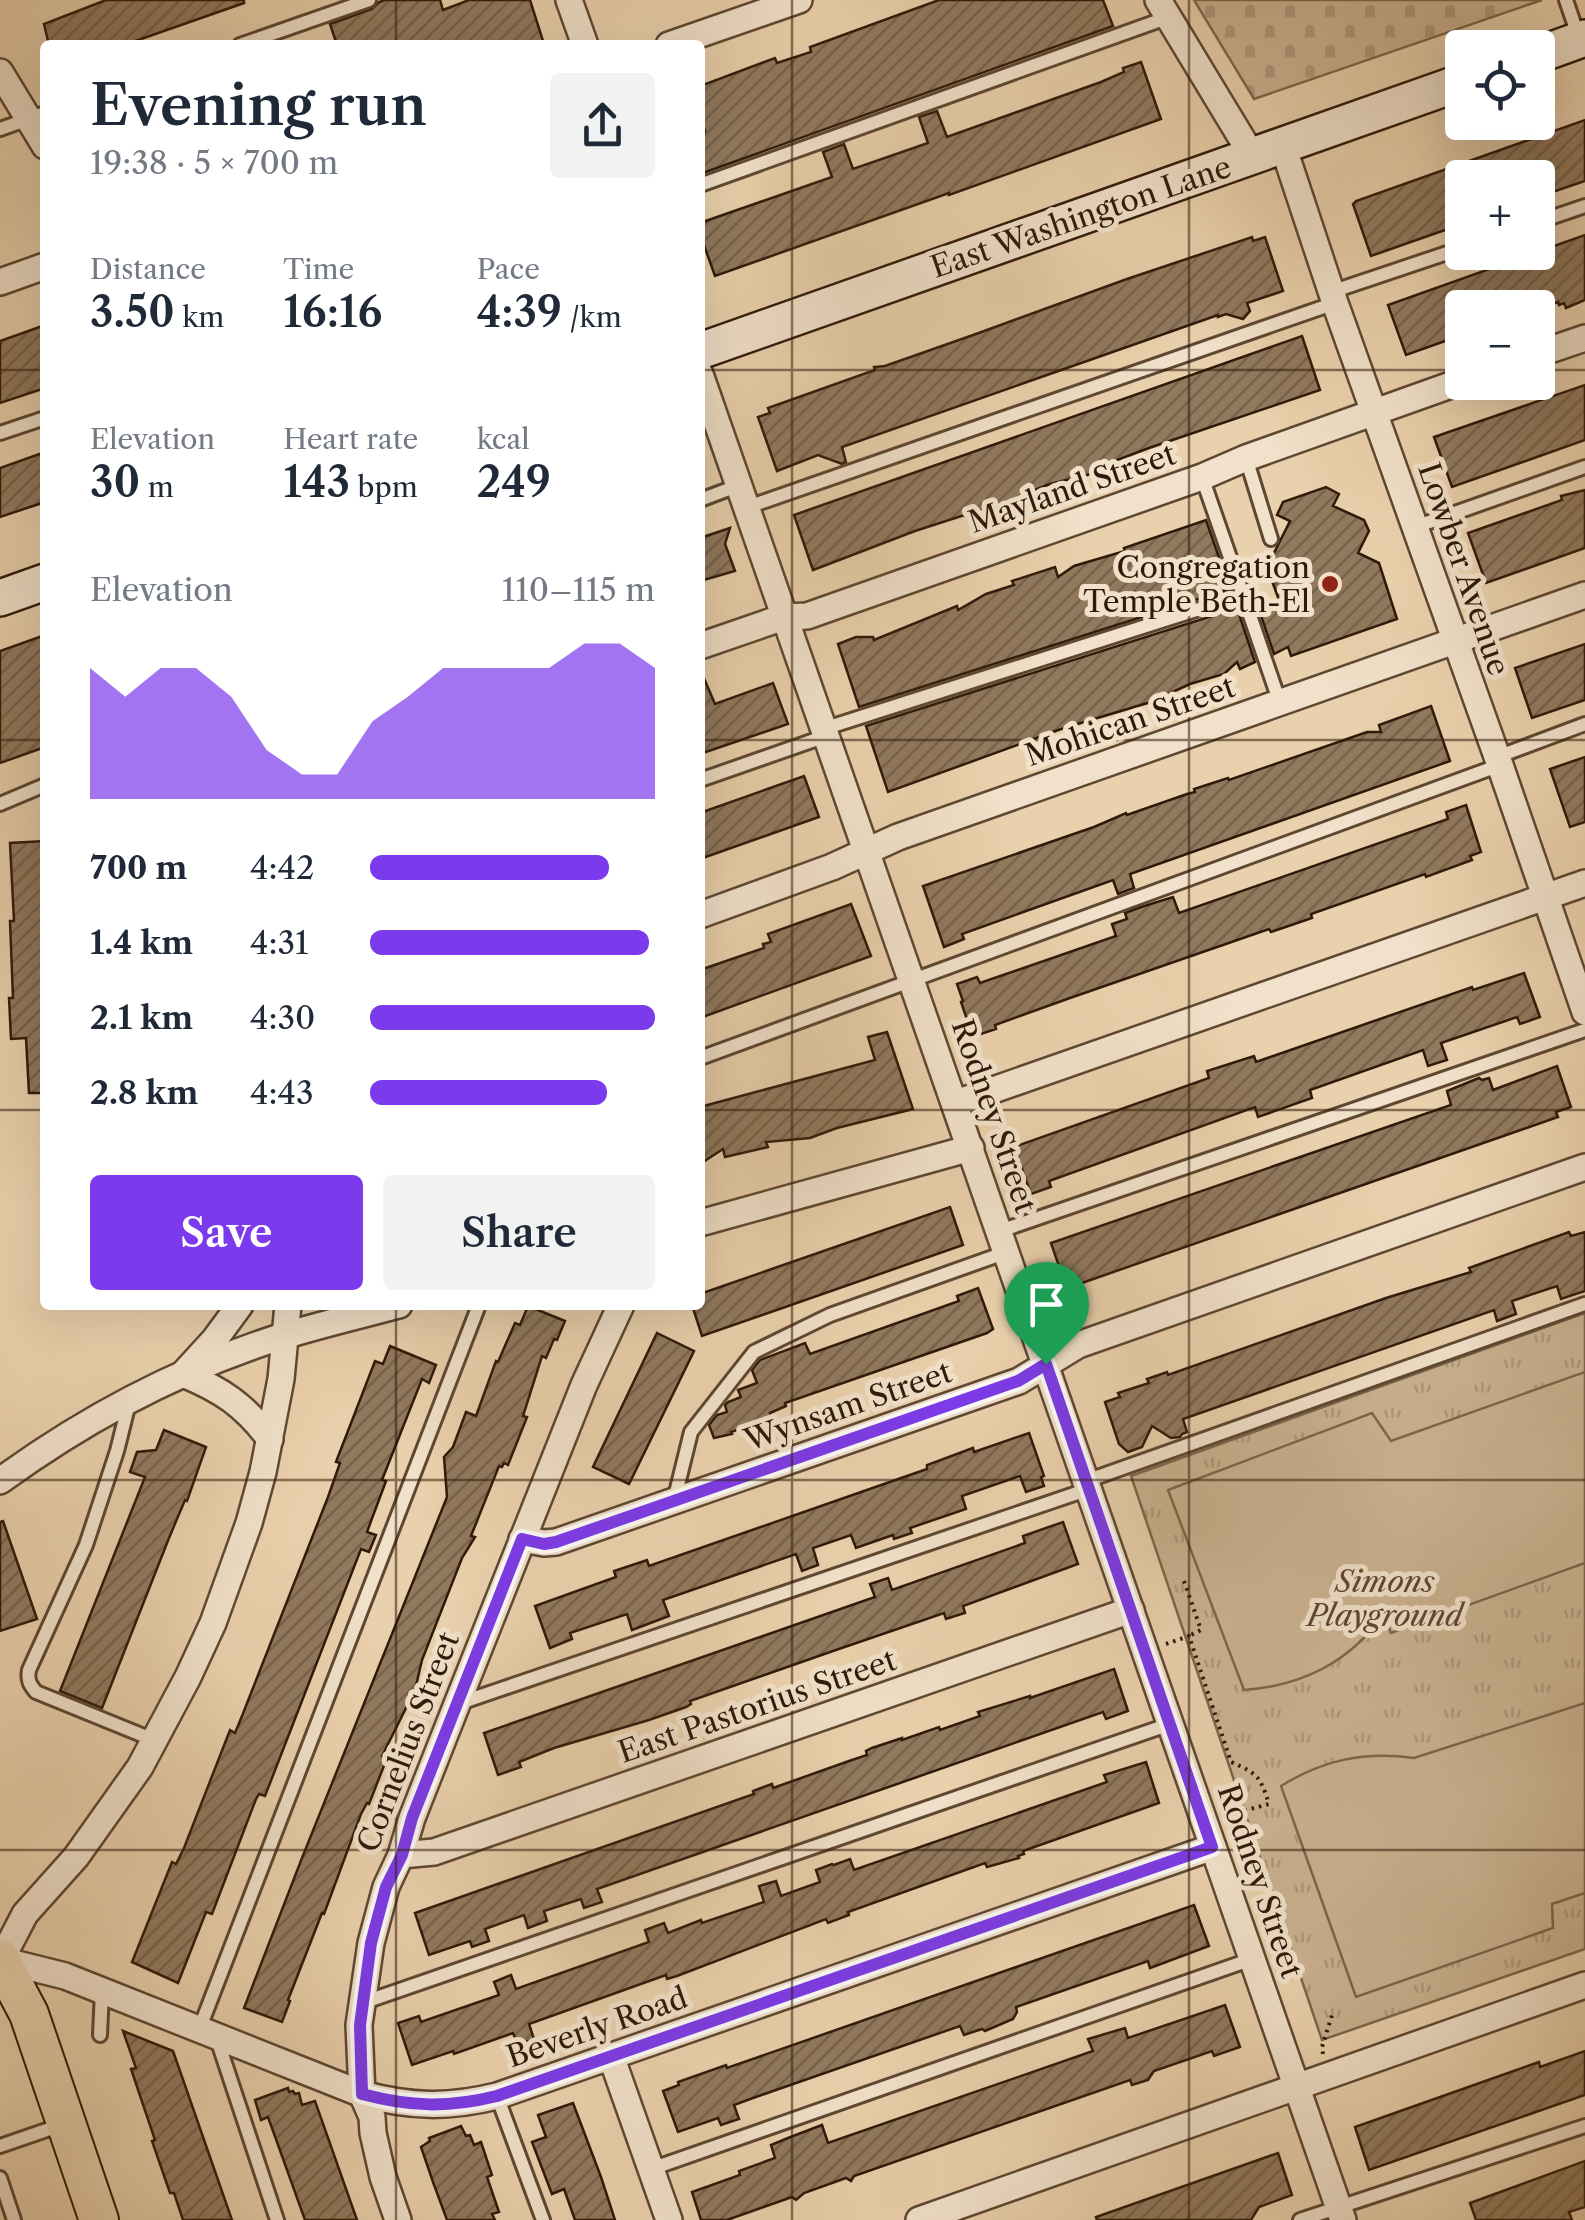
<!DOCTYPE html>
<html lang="en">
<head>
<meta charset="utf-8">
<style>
  :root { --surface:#fff; --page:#f2f2f3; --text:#1f2937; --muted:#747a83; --accent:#7c3aed }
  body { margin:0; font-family:"Libre Caslon Text",serif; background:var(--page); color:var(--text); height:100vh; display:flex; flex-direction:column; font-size:38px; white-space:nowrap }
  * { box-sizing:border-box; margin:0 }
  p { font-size:32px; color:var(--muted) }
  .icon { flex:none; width:55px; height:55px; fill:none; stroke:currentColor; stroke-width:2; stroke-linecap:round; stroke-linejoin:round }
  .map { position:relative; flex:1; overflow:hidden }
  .side { position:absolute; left:40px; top:40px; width:665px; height:1270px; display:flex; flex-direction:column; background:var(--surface); border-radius:10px; box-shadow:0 10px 40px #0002 }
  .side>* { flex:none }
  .controls { position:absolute; left:1445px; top:30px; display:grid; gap:20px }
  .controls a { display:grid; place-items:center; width:110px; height:110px; border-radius:10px; background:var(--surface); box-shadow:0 10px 40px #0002; font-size:50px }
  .pin { position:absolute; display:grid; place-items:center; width:85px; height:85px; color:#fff; margin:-102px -42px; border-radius:50% 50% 50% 0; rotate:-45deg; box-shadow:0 0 10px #0007 }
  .pin .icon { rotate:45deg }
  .round { display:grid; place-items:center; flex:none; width:105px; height:105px; border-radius:10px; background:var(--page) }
  .summary { display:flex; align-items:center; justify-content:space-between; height:170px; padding:0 50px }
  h1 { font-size:55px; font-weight:600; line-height:75px }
  .metrics { display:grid; grid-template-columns:repeat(3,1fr); gap:15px; height:170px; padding:10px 50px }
  .metrics div { display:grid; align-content:center }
  .metrics b { font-size:42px; font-weight:600 }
  .metrics small { font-size:28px; font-weight:400 }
  .metrics p { font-size:28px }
  .chart { height:280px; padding:20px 50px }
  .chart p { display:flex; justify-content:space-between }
  .chart svg { width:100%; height:180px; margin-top:10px; fill:var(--accent); opacity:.7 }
  .primary-button { display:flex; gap:20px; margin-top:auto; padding:20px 50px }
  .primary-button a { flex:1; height:115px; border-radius:10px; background:var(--accent); color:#fff; font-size:40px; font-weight:600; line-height:115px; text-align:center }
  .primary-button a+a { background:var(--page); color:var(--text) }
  ul { padding:0 50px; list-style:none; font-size:32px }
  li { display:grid; grid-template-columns:160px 120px 1fr; align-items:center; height:75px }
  li i { height:25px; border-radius:12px; background:var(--accent) }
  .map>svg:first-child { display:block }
</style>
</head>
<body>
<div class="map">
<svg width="1585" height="2220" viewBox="0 0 1585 2220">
  <defs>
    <pattern id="cemetery-stones" width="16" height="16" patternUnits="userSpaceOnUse" patternTransform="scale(2.5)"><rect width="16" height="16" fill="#cab291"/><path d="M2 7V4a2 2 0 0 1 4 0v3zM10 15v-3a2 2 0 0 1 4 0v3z" fill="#ae987c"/></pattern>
    <pattern id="park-tufts" width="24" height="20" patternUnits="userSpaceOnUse" patternTransform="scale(2.5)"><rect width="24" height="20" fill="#cab291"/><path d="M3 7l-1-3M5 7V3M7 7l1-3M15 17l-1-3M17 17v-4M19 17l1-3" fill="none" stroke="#ae987c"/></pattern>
    <pattern id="building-hatch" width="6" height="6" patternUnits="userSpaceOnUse" patternTransform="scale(2.5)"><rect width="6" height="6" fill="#91795e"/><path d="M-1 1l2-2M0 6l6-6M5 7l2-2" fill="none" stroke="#77624c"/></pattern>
  </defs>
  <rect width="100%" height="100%" fill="#ead1ad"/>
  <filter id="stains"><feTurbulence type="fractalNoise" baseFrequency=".002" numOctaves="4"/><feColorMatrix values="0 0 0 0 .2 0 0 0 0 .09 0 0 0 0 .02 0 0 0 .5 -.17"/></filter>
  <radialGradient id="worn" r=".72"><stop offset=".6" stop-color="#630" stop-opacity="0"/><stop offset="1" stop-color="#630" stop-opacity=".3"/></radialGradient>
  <!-- cemetery -->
  <polygon fill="url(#cemetery-stones)" stroke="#7d664d" stroke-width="2.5" points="1194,0 1542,0 1254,99"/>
  <!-- park -->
  <polygon fill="url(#park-tufts)" stroke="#7d664d" stroke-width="2.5" points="1585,1313 1585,1949 1322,2040 1131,1476"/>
  <!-- pitch -->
  <g fill="#cab291" stroke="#7d664d" stroke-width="2.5">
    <path d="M1585 1372V1563L1391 1633 1383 1614C1351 1662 1301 1686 1244 1690L1168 1490 1372 1413 1391 1441Z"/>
    <path d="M1585 1703V1893L1552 1904 1553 1928 1356 1997 1281 1786C1323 1760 1364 1751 1414 1758Z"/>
  </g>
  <!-- building -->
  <g fill="url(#building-hatch)" stroke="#301909" stroke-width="2.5">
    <polygon points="106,0 244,0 244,3 124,45 49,45 44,24"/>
    <polygon points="385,0 440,0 443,10 469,0 530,0 543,41 531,45 337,45 330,24 372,9 379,2"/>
    <polygon points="939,0 1103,0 1113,26 700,174 700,142 705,131 700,115 700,86 775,58 777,63 811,52 810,47"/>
    <polygon points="1141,62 1161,119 949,195 949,193 715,276 700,234 700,223 832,177 823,152 844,144 853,169 928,143 919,117 937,111 947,137 1101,82 1124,72 1123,68"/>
    <polygon points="1585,120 1585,181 1538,197 1538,178 1462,178 1462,224 1371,256 1353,204 1356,201"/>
    <polygon points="1585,235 1585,300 1566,308 1564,303 1559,305 1558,302 1542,308 1462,308 1462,335 1406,355 1388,305"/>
    <polygon points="1252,237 1253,241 1265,237 1283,291 1247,303 1250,311 1243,319 1226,314 1218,317 1218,315 842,447 846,462 842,464 818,455 777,471 758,417 770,413 768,408 875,370 874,367 885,366 976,334 1127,279"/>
    <polygon points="45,325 45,388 0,403 0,341"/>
    <polygon points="1302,336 1320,390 1149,448 1109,463 1110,467 1091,474 1050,484 1032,491 1033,493 915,531 813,570 794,515"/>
    <polygon points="1585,385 1585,440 1452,487 1434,437"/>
    <polygon points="45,452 45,502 0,517 0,468"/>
    <polygon points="1326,487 1339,494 1333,506 1364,520 1369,531 1358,553 1379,563 1397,619 1291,656 1288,647 1274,654 1258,607 1279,600 1267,567 1290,521 1277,515 1283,502"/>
    <polygon points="1585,490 1585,548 1486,583 1468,533 1562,500 1561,496"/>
    <polygon points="1206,520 1230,589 859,707 838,644 856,637 873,637 874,640 957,606 958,610 986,594 1014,585 1012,581 1055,567 1058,577 1074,566 1125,551 1124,548"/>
    <polygon points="730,528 725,544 735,571 700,581 700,538"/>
    <polygon points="1237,608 1255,662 1240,669 1237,662 1224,674 1190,684 1151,702 1064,728 888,792 866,726"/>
    <polygon points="45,635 45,747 0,763 0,651"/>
    <polygon points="1585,644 1585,700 1532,718 1515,668"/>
    <polygon points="700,669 715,704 773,683 788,724 700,754"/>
    <polygon points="1431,706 1450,761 1130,874 1134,888 1118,894 1113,880 962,934 964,939 944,947 923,886 1094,827 1126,813 1127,815 1187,794 1195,792 1194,789 1228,778 1229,780 1367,732 1381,732 1379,725"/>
    <polygon points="1585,757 1585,822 1570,827 1550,769"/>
    <polygon points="804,776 819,817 700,859 700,813"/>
    <polygon points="1466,805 1481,852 1470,856 1472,860 1426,877 1425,874 1311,914 1312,918 1306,920 1271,932 1269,929 1070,998 995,1025 996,1029 975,1036 973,1031 971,1031 961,1002 963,1001 957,984 977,977 980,983 1116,936 1112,924 1127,919 1125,913 1141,907 1173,897 1179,913 1448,819 1446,812"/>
    <polygon points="45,841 45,1093 29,1093 26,1038 11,1039 9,998 13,998 10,921 14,921 10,843"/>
    <polygon points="851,904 871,956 700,1018 700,970 764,948 763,944 771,942 768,934"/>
    <polygon points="1524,973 1540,1017 1520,1024 1517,1017 1441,1043 1447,1060 1428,1066 1423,1050 1310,1090 1312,1098 1258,1117 1255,1107 1049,1181 1051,1187 1031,1194 1014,1147 1209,1078 1207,1071 1254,1056 1256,1062 1472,987 1473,990"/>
    <polygon points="887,1032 913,1109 837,1128 810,1138 766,1142 768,1147 725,1157 723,1149 700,1164 700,1107 875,1060 868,1037"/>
    <polygon points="1557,1066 1571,1107 1556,1112 1558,1117 1079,1284 1078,1279 1065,1284 1051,1243 1451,1105 1447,1091 1479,1078 1482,1080 1489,1078 1493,1090"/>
    <polygon points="950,1207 963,1245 702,1336 692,1305 700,1305 700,1294"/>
    <polygon points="1569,1232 1571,1236 1585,1232 1585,1291 1561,1299 1557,1286 1512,1301 1516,1314 1497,1321 1494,1310 1183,1419 1187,1432 1182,1434 1180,1437 1171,1438 1152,1426 1142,1447 1128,1452 1119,1444 1105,1402 1120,1397 1118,1393 1149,1383 1147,1379 1167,1372 1168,1375 1386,1298 1471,1272 1469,1268"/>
    <polygon points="978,1288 993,1329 987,1333 785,1403 786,1406 770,1413 772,1418 731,1432 732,1434 714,1438 709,1425 717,1415 727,1412 725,1405 728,1402 741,1397 738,1390 757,1383 752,1370 760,1360 805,1343 810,1354 959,1301 957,1296"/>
    <polygon points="528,1306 565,1321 557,1340 554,1339 546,1358 542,1356 523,1416 527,1417 508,1465 504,1463 502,1467 499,1466 471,1536 475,1537 462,1558 422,1660 415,1690 382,1756 387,1758 369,1804 367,1803 361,1814 324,1914 322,1913 288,2000 290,2001 282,2022 244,2008 302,1858 447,1497 444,1457 453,1447 466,1412 476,1416 496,1361 498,1362 515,1323 520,1325"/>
    <polygon points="657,1333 694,1351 629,1484 593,1467"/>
    <polygon points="390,1346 436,1365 429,1383 422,1379 382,1480 386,1481 367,1532 376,1535 369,1552 361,1549 265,1796 259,1794 256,1799 212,1914 206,1912 178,1983 132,1962 172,1862 176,1864 184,1848 230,1730 235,1733 242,1716 328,1497 340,1463 336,1462 375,1361 383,1364"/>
    <polygon points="164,1430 206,1447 187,1501 185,1500 169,1538 102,1708 60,1691 145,1477 130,1472 137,1452 156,1450"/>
    <polygon points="1029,1433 1044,1476 1041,1477 1044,1486 1026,1492 1020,1476 962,1496 966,1509 910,1528 912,1533 894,1539 893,1535 856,1548 851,1535 813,1548 818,1565 802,1571 796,1554 663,1600 669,1616 632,1630 627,1614 570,1633 572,1639 550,1648 535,1606 616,1577 614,1571 647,1560 649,1566 927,1469 927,1465 973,1448 974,1452"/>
    <polygon points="3,1521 37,1619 0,1631 0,1522"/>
    <polygon points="1063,1522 1078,1564 963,1606 965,1613 946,1619 944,1613 833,1651 690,1701 691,1704 686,1707 649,1720 554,1748 519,1762 521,1767 498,1775 484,1733 875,1597 870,1584 888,1578 892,1590 1025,1543 1023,1536"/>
    <polygon points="1114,1669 1128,1711 1106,1719 1103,1712 597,1889 602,1902 584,1908 581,1899 544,1911 547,1921 528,1928 524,1915 485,1929 489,1941 472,1947 470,1941 429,1955 415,1913 754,1794 753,1791 772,1784 773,1788 849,1761 867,1755 866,1751 872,1748 902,1738 902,1740 939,1727 940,1730 980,1716 978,1712 1030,1696 1030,1698"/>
    <polygon points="1146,1762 1159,1803 1023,1851 1024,1854 1018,1856 1019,1858 987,1867 985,1863 848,1912 849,1915 828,1923 826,1919 677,1976 667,1979 666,1975 529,2024 534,2039 518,2045 513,2033 454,2054 453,2051 412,2065 398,2023 419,2016 421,2022 499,1995 494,1982 511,1975 516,1989 649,1942 645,1930 664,1923 668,1933 701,1920 702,1923 764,1902 759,1886 776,1881 781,1896 820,1882 816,1870 832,1864 834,1865 850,1859 854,1870 1107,1782 1104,1775"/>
    <polygon points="1194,1905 1209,1946 1150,1968 1148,1961 1016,2007 1017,2012 1013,2019 985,2031 982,2029 964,2035 960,2026 753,2098 734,2105 739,2119 721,2125 718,2118 678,2132 663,2091 679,2085 678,2082 726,2065 727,2068"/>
    <polygon points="1225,2005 1240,2047 1214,2056 1212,2051 1154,2071 1148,2080 1132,2085 1130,2080 854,2176 851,2181 846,2178 804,2193 796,2200 792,2197 727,2220 701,2220 692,2192 740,2175 739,2171 775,2158 771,2145 788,2138 822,2125 828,2143 1093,2051 1088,2039 1125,2028 1128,2038"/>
    <polygon points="123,2031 173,2051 232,2220 183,2220 174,2193 170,2193 152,2141 155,2140 131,2069 136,2068"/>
    <polygon points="1585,2051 1585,2095 1369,2170 1355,2127 1539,2062 1540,2067"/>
    <polygon points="288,2088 289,2092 293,2091 295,2094 299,2093 302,2105 315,2101 357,2220 305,2220 268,2117 261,2120 255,2100"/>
    <polygon points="573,2103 601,2177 615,2220 575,2220 564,2189 552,2194 532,2142 546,2137 538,2115"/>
    <polygon points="461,2126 466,2136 470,2135 474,2145 481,2142 492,2175 487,2177 499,2212 492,2214 495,2220 447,2220 433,2182 421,2147 430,2141 429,2138"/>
    <polygon points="1278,2153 1292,2195 1259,2207 1251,2220 1097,2220 1096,2217"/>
    <polygon points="1585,2161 1585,2207 1569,2212 1572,2220 1476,2220 1470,2203"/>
  </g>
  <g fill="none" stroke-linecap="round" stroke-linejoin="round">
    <defs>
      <g id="lane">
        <polyline points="1566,0 1579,38"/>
        <polyline points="240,45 369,0"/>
        <polyline points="0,129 45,113"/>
        <polyline points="700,185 1169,17"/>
        <polyline points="1538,222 1585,206"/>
        <polyline points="1331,292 1462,248"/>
        <polyline points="0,433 45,418"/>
        <polyline points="1246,458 1271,539"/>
        <polyline points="700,500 737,486"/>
        <polyline points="745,508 1335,303"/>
        <polyline points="1415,527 1585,467"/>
        <polyline points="1243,595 1280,703"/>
        <polyline points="823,729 1243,595 1202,477"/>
        <polyline points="1497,757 1585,724"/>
        <polyline points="700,780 826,736"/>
        <polyline points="0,804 45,785"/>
        <polyline points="700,1058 1500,765"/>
        <polyline points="1000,1231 1585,1030"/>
        <path d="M129 1403 117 1451 86 1545 29 1670C27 1680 30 1685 36 1692L154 1740"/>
        <polyline points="1086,1481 1585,1304"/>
        <polyline points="674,1501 691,1432 754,1352 830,1315 1007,1252"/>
        <polyline points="460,1703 1089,1489"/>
        <polyline points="362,2003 1170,1724"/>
        <polyline points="199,2030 479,1305"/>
        <polyline points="100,2035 102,1991"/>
        <polyline points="217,2039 277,2220"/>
        <polyline points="497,2096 543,2220"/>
        <polyline points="0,2146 64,2124"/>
        <polyline points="651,2169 1252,1959"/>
        <polyline points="0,2178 14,2220"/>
        <polyline points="1300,2220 1585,2126"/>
      </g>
      <g id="street">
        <polyline points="569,0 585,45"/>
        <polyline points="1158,0 1253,157"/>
        <polyline points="669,45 799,0"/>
        <polyline points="0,72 45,146"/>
        <polyline points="1283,146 1335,303 1500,765 1585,1012"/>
        <polyline points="0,282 45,266"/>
        <polyline points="1538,354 1585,338"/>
        <polyline points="700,374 1343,2220"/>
        <polyline points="700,646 784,617 807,616 1202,477 1246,458 1462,381"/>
        <polyline points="700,915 832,867 898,837 1585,595"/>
        <polyline points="956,1103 1585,883"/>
        <polyline points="700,1223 971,1148"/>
        <path d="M240 1305 215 1339 183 1374C222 1390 244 1405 270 1439"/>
        <path d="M288 1305 281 1379 263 1472 249 1523 213 1623 188 1677 140 1767 76 1857 25 1914 1 1960 65 1976 362 2094C411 2107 448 2108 497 2096L1213 1847"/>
        <path d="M0 1481C81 1422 170 1374 265 1342 309 1327 354 1317 399 1305"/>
        <polyline points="522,1539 544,1543 556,1542 1019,1381 1078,1345 1585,1167"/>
        <polyline points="401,1855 434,1852 1131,1610"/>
        <polyline points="611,2056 669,2220"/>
        <polyline points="398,2220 383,2177 373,2133 372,2117 362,2094 359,2025 371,1943 386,1887 401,1855 412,1818 457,1704 584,1385 621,1305"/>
        <polyline points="919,2220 1585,1985"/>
      </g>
      <g id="secondary">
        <polyline points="1538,55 1585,38"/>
        <polyline points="700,351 1462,82"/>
        <polyline points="0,598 45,582"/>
      </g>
      <polyline id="primary" points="0,1959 29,2014 99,2220"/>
    </defs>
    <!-- lane casing -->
    <use href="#lane" stroke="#5e4732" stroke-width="18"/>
    <!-- street casing -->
    <use href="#street" stroke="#5e4732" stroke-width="30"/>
    <!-- secondary casing -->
    <use href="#secondary" stroke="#301909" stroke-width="40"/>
    <!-- primary casing -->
    <use href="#primary" stroke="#301909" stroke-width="42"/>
    <!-- path -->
    <g stroke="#301909" stroke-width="4" stroke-dasharray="2.5 5" stroke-linecap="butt">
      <polyline points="1184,1581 1201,1630 1189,1636"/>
      <path d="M1166 1644 1189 1636 1231 1762C1258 1774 1260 1776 1269 1804L1228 1815"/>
      <polyline points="1323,2054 1322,2047 1332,2015"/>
    </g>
    <!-- lane -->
    <use href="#lane" stroke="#f1e1ca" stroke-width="12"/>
    <!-- street -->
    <use href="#street" stroke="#f1e1ca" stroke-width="25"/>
    <!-- secondary -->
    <use href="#secondary" stroke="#f1e1ca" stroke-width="35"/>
    <!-- primary -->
    <use href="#primary" stroke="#ead1ad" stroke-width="38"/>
  </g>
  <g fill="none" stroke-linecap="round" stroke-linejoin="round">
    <defs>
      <path id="route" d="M1046 1364 1212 1847 497 2096C448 2108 411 2107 362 2094L360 2025 371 1943 386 1887 402 1855 412 1818 522 1539 544 1544 556 1542 1018 1381Z"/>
    </defs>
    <!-- route casing -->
    <use href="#route" stroke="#fff" stroke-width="20"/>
    <!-- route -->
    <use href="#route" stroke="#7c3aed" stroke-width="12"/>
  </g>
  <!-- grid -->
  <path fill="none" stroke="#301909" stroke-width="2.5" stroke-opacity="0.55" d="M396 0V45M792 0V2220M1189 0V2220M0 370H45M700 370H1462M1538 370H1585M0 740H45M700 740H1585M0 1110H45M700 1110H1585M396 1305V2220M0 1480H1585M0 1850H1585"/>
  <!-- markers -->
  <circle fill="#8f2418" stroke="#f1e1ca" stroke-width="4" cx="1330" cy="584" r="10"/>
  <g text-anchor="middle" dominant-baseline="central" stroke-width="10" stroke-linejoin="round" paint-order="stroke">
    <!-- street labels -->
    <g font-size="30" fill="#301909" stroke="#f1e1ca">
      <text transform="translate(1081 217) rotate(-19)">East Washington Lane</text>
      <text transform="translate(1072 488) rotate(-19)">Mayland Street</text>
      <text transform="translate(1464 569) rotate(71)">Lowber Avenue</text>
      <text transform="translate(1130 721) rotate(-19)">Mohican Street</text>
      <text transform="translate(994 1116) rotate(71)">Rodney Street</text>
      <text transform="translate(848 1406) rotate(-19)">Wynsam Street</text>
      <text transform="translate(757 1706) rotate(-19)">East Pastorius Street</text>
      <text transform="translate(408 1742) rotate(-69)">Cornelius Street</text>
      <text transform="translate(1260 1881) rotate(71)">Rodney Street</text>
      <text transform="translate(597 2027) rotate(-19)">Beverly Road</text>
    </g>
    <!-- poi labels -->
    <g font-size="30" fill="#301909" stroke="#f1e1ca" text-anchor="end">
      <text x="1310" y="567">Congregation<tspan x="1310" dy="34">Temple Beth-El</tspan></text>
    </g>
    <!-- park labels -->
    <g font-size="30" font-style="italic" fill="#5e4732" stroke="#f1e1ca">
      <text x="1385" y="1581">Simons<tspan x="1385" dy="34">Playground</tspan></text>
    </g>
  </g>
  <rect width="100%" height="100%" filter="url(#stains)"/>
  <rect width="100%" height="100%" fill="url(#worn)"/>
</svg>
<div class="controls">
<a><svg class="icon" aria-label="locate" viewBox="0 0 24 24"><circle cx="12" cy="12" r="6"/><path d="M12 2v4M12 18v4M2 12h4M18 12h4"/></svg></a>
<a>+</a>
<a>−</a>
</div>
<div class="pin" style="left:1046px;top:1364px;background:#1e9e55"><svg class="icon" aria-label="arrive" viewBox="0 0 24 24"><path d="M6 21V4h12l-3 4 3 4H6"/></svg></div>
<section class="side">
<div class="summary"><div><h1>Evening run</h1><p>19:38 · 5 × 700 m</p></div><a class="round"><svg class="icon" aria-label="share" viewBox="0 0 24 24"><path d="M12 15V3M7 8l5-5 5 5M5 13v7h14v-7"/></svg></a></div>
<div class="metrics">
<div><p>Distance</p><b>3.50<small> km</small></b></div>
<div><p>Time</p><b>16:16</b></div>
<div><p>Pace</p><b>4:39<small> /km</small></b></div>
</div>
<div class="metrics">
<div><p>Elevation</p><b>30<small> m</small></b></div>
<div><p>Heart rate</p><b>143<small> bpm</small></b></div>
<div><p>kcal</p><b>249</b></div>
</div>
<div class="chart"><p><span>Elevation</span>110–115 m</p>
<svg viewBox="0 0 160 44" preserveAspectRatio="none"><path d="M0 44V12L10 19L20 12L30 12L40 19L50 32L60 38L70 38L80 25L90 19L100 12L110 12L120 12L130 12L140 6L150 6L160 12V44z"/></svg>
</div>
<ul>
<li><b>700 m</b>4:42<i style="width:84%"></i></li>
<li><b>1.4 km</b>4:31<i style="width:98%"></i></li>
<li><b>2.1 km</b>4:30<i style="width:100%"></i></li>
<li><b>2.8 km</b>4:43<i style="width:83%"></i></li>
</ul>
<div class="primary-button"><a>Save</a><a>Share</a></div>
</section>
</div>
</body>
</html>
